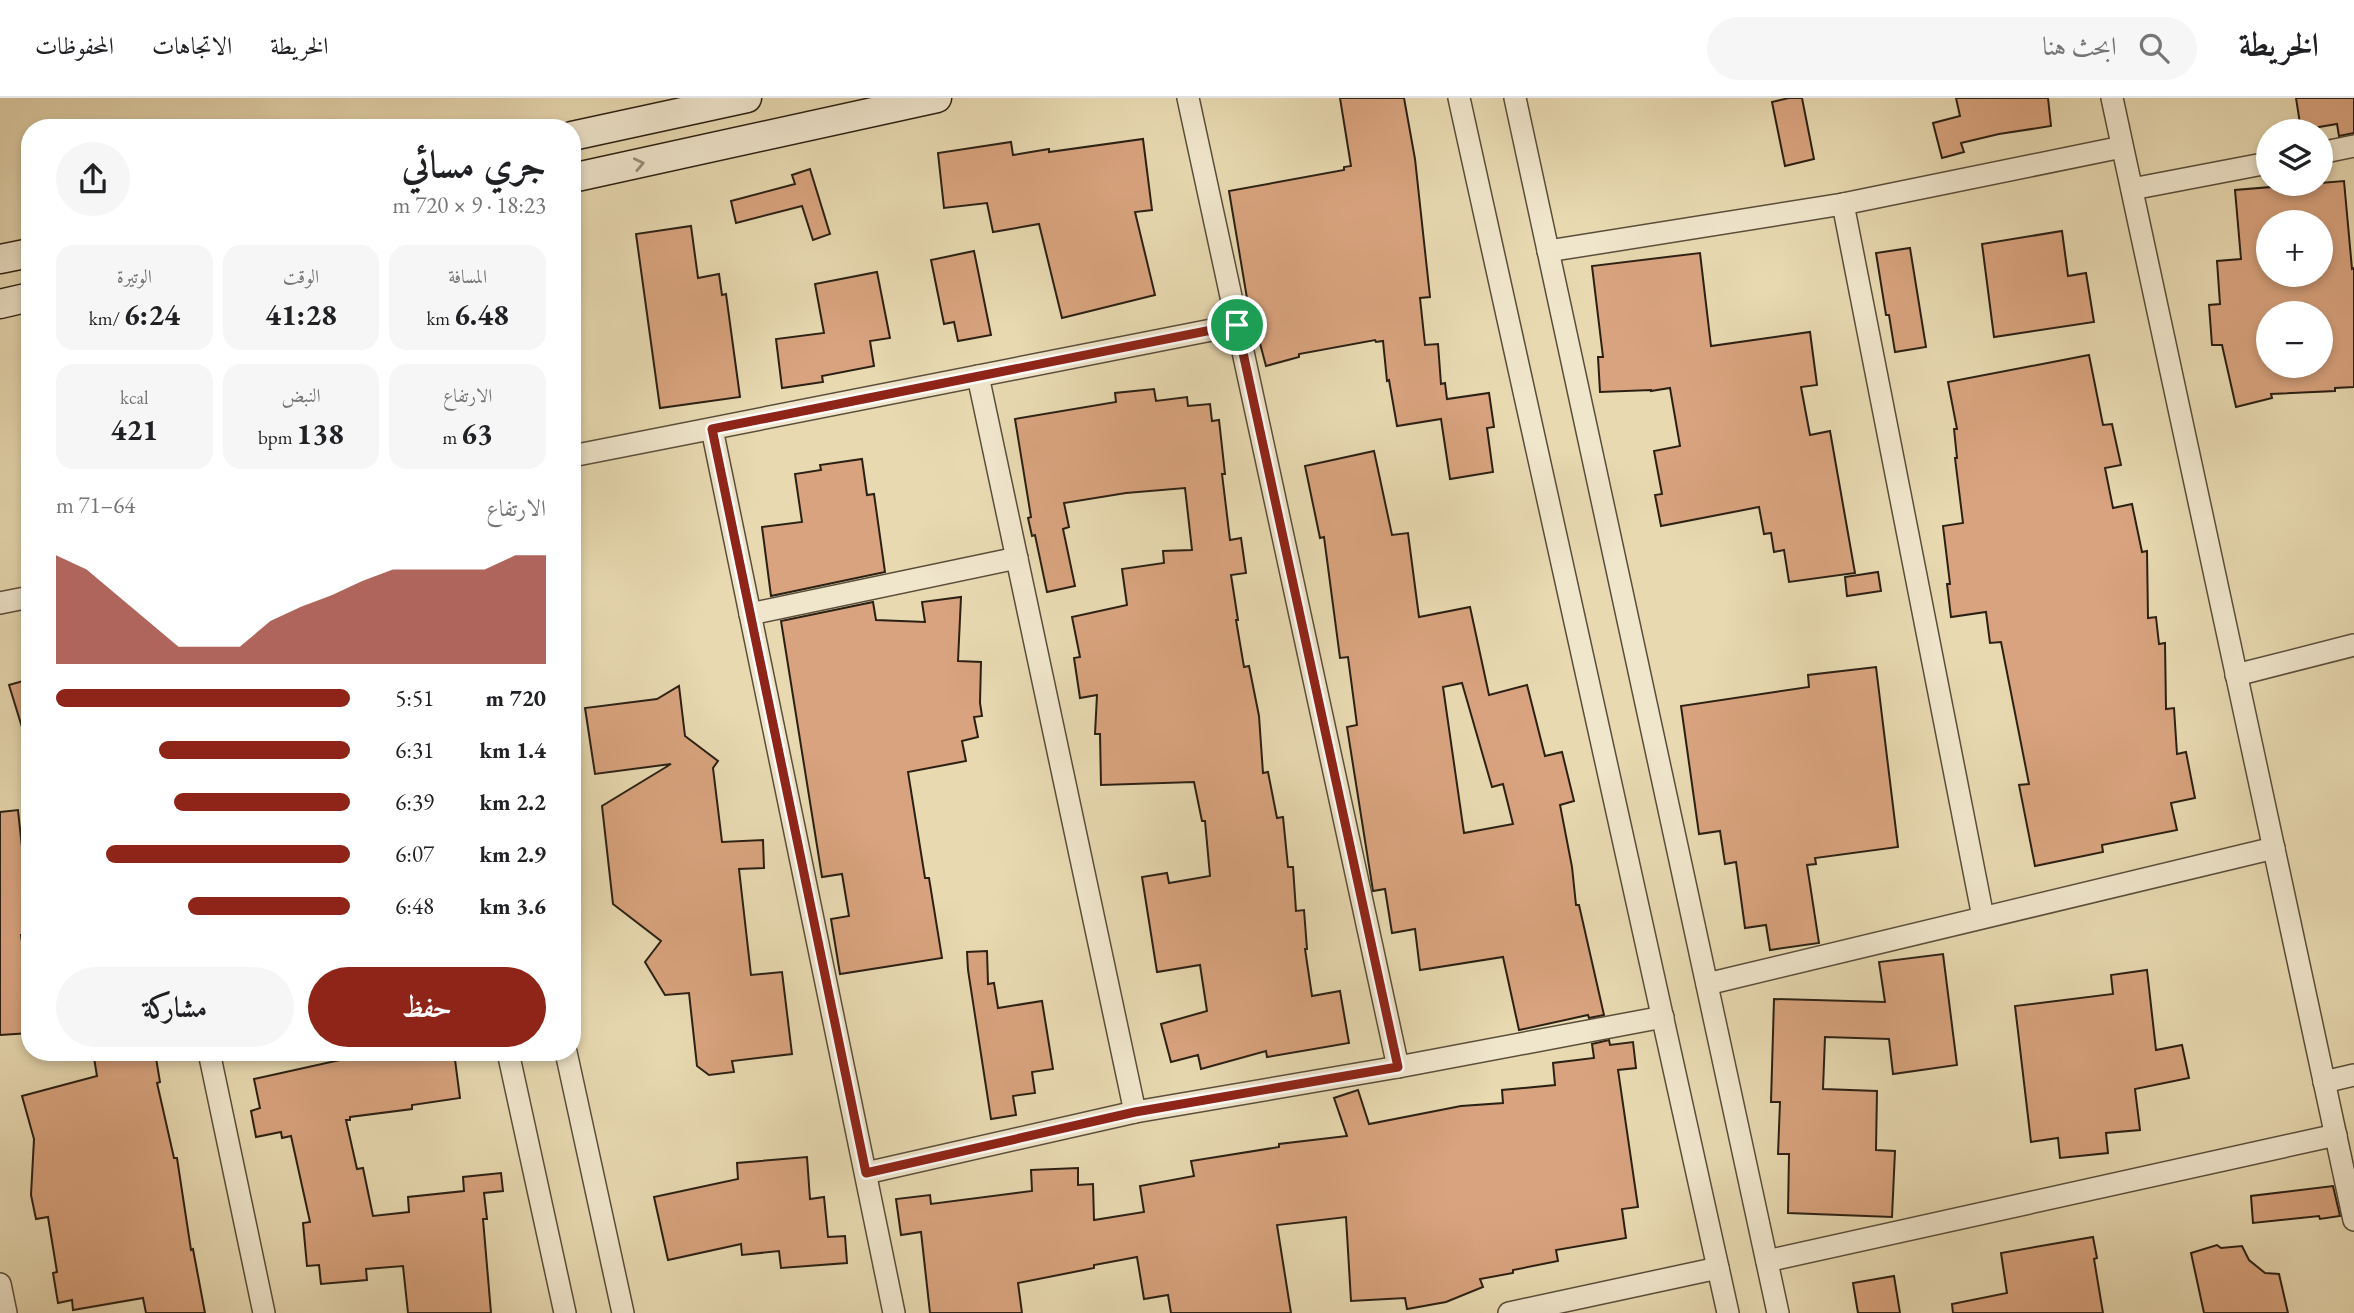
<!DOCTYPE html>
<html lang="ar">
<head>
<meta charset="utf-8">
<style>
  :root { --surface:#fff; --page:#f6f6f6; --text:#202124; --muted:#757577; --line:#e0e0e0; --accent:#8f2418 }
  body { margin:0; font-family:"EB Garamond",Amiri,serif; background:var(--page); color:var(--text); direction:rtl; height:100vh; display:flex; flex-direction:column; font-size:26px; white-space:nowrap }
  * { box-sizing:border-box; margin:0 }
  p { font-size:23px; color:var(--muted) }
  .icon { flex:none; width:38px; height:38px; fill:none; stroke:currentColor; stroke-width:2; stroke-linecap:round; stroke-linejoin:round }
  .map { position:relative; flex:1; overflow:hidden; direction:ltr }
  .panel { position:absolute; left:21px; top:21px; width:560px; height:942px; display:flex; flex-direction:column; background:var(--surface); border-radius:28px; box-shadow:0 4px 10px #0003; direction:rtl }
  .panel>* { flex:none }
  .buttons { position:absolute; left:2256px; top:21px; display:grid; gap:14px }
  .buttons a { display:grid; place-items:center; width:77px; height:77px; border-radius:50%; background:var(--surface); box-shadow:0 4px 10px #0003; font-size:35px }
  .pin { position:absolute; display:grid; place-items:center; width:60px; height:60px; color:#fff; margin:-30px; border:4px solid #fff; border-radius:50%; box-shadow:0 2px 7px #0007 }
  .round { display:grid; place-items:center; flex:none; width:74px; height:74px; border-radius:37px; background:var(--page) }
  .summary { display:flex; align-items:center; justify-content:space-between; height:119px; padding:0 35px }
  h1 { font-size:38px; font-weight:700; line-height:52px }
  .stats { display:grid; grid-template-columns:repeat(3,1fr); gap:10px; height:119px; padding:7px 35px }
  .stats div { display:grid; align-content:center; border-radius:18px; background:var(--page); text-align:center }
  .stats b { font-size:30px; font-weight:700 }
  .stats small { font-size:19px; font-weight:400 }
  .stats p { font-size:19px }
  .chart { height:196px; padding:14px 35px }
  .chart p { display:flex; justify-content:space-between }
  .chart svg { width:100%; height:126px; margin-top:7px; fill:var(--accent); opacity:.7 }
  .cta { display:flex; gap:14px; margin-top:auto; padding:14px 35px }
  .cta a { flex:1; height:80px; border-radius:42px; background:var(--accent); color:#fff; font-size:28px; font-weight:700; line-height:80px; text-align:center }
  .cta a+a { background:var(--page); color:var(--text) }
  ul { padding:0 35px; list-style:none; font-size:23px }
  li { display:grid; grid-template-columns:112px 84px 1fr; align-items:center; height:52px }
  li i { height:18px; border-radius:9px; background:var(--accent) }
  header { display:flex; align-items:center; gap:42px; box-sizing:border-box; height:98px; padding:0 35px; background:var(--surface); border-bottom:2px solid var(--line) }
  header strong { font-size:33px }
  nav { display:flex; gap:38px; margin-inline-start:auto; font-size:24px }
  .search { width:490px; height:63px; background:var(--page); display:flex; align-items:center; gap:18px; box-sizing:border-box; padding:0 24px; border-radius:38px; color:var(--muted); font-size:26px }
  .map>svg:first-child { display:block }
</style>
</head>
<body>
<header>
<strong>الخريطة</strong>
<div class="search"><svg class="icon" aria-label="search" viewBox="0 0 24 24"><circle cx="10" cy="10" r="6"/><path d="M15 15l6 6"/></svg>ابحث هنا</div>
<nav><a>الخريطة</a><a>الاتجاهات</a><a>المحفوظات</a></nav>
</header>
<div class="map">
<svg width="2354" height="1215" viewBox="0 0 2354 1215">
  <rect width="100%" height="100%" fill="#e8d9b1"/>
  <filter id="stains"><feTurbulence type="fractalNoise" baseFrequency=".00286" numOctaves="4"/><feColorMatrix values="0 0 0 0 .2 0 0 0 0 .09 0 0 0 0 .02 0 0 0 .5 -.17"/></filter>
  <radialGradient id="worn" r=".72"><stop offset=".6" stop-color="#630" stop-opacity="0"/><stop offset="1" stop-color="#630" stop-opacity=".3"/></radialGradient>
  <!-- building -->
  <g fill="#d8a37e" stroke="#2b2014" stroke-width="2" fill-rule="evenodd">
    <polygon points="1340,0 1404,0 1415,61 1430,199 1420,200 1425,247 1438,246 1441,286 1445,285 1447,301 1489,295 1494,329 1487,330 1493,374 1450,381 1441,321 1397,328 1389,282 1387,283 1383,243 1376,244 1375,242 1299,256 1299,259 1266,268 1254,223 1251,224 1229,93 1344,72 1344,69 1351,68"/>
    <polygon points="1789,0 1802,0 1814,61 1785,68 1772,4"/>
    <polygon points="1956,0 2048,0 2051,28 1999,36 1961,45 1964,54 1942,60 1933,25 1960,18"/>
    <polygon points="2296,0 2354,0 2354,35 2339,38 2337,26 2301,32"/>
    <polygon points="1143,41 1152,112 1135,114 1155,197 1062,220 1039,126 993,134 987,105 944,110 938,55 1011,44 1013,57 1049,51 1049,54"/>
    <polygon points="810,71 830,136 813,142 802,108 736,125 731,103 795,86 792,77"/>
    <path d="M2344 83 2352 171 2354 170V289L2335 290V293L2271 296 2272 300 2236 309 2222 247H2212L2209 207 2220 206 2217 163 2241 161 2235 92ZM2268 124H2320V177H2268ZM2268 215H2320V268H2268Z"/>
    <polygon points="691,128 698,180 719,176 722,197 726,196 740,299 660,310 636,136"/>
    <polygon points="2062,133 2068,178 2086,175 2094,224 1994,239 1982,146"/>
    <polygon points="1910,150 1926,249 1895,254 1889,217 1886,217 1876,155"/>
    <polygon points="974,153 991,237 958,243 954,224 944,226 931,162"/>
    <polygon points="1700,155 1711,248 1810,234 1817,287 1801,289 1810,337 1830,333 1855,475 1789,484 1784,452 1774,454 1771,435 1764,436 1759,409 1661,428 1655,397 1662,396 1654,353 1680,348 1670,290 1651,293 1651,292 1600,294 1598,259 1603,259 1592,168"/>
    <polygon points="877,174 890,240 870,243 874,268 822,278 823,284 782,290 776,241 824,235 815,186"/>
    <polygon points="2089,257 2103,327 2112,326 2121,367 2105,370 2113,410 2132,406 2142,454 2147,453 2148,520 2156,519 2159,546 2165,545 2166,611 2174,610 2177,656 2186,654 2195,700 2171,705 2177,732 2102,747 2103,754 2035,768 2019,687 2029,686 2001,544 1990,545 1986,514 1951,519 1947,486 1950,486 1943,428 1963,425 1955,360 1957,360 1954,331 1957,331 1948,284"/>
    <polygon points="1154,291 1156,303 1187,299 1188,308 1210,306 1212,323 1219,322 1225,376 1222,376 1230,442 1241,440 1246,475 1231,477 1238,522 1236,522 1244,569 1249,568 1259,618 1263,675 1268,674 1277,720 1283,719 1288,769 1293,769 1296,813 1304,812 1307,851 1305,851 1312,898 1340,893 1349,945 1267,959 1266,953 1201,971 1198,957 1171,964 1161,926 1207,913 1200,867 1157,874 1142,779 1167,775 1169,785 1210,778 1205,723 1202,723 1194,684 1101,687 1100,636 1095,636 1097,597 1080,600 1074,560 1080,559 1072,519 1127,507 1122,471 1164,465 1163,453 1192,452 1185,390 1126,395 1064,405 1069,429 1063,431 1075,488 1047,494 1035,437 1032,438 1028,420 1031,419 1015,321 1116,304 1115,295"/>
    <path d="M1374 353 1392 437 1408 435 1419 519 1470 509 1489 597 1527 587 1545 658 1562 654 1574 703 1560 707 1572 769 1576 807H1579L1604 917 1589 920 1588 917 1519 932 1503 859 1420 872 1415 831 1392 835 1385 791 1373 793 1347 629 1357 627 1348 559 1340 560 1324 439 1320 440 1305 368ZM1462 585 1492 689 1503 686 1513 726 1464 735 1443 589Z"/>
    <polygon points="862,361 867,397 874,396 885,474 771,498 762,429 802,424 795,376 821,372 820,367"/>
    <polygon points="1878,474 1881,493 1847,498 1845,479"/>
    <polygon points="961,499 958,563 981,564 980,605 982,618 974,619 978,639 962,643 966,663 908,674 925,780 929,780 942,860 840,876 831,821 849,818 842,776 822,779 781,523 873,504 876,522 925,524 922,504"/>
    <polygon points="1876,569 1898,749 1815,760 1816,766 1807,767 1819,845 1770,852 1766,827 1745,830 1736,764 1725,766 1720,733 1699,736 1681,608 1809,589 1808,577"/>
    <polygon points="30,581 30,639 25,639 9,587"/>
    <polygon points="679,588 685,638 718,663 713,670 722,744 763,742 764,770 739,771 751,877 782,874 792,956 732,963 734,974 709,977 697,968 689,895 665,897 645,864 661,843 613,806 602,708 671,666 595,676 585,610 657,601"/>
    <polygon points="18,712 23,759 30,759 28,808 30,808 30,837 21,837 30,898 30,935 0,937 0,714"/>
    <polygon points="987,853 988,886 994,885 998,910 1042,903 1053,971 1032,974 1035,995 1013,998 1016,1017 991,1021 968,872 967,854"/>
    <polygon points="1943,856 1957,967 1893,976 1889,941 1825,939 1823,991 1877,993 1876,1052 1895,1053 1892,1119 1788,1115 1789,1056 1778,1056 1780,1004 1771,1004 1774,901 1885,904 1879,864"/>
    <polygon points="2147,872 2156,952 2182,947 2189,980 2135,991 2140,1032 2106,1035 2108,1055 2060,1060 2058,1040 2031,1044 2015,908 2113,896 2111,877"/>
    <polygon points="1609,942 1610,947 1633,944 1636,970 1618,972 1638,1109 1622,1111 1626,1140 1556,1152 1558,1163 1513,1172 1513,1175 1480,1181 1483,1189 1446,1204 1407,1211 1405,1200 1351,1203 1346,1119 1277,1127 1291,1215 1171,1215 1168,1197 1144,1201 1137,1159 1094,1167 1094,1170 1018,1185 1022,1215 930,1215 921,1134 901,1137 896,1101 930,1097 931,1106 1032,1093 1031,1072 1078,1070 1078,1087 1093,1086 1094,1122 1144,1114 1140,1088 1194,1078 1191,1063 1279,1049 1279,1046 1347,1038 1334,1000 1358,992 1369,1026 1461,1008 1503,1005 1502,992 1555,987 1553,965 1594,960 1592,946"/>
    <polygon points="93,954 155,954 160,984 157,985 174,1060 177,1060 191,1152 193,1151 205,1215 146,1215 143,1200 73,1212 72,1202 58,1205 53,1175 57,1174 48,1119 36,1121 31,1097 34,1041 22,998 97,978"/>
    <polygon points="376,954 402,954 403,958 454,954 460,1000 412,1007 412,1011 350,1019 350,1022 346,1022 357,1071 363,1070 373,1118 409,1114 408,1099 464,1093 463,1079 501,1075 503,1093 484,1095 487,1121 483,1121 491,1215 408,1215 403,1168 366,1171 367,1182 321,1186 319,1167 307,1168 303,1125 310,1124 291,1038 282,1040 281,1034 256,1039 251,1013 260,1010 254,981"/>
    <polygon points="807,1059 810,1101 824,1099 828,1139 845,1138 847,1165 781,1170 779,1153 742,1157 741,1146 668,1162 654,1099 738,1081 737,1065"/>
    <polygon points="2333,1088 2340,1118 2320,1121 2319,1118 2253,1125 2251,1098"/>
    <polygon points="2093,1139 2097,1160 2094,1161 2103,1215 1953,1215 1952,1206 2007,1195 2001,1155"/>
    <polygon points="2217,1147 2221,1150 2242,1148 2249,1162 2265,1175 2279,1176 2288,1215 2204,1215 2191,1155"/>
    <polygon points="1894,1178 1900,1215 1858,1215 1853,1185"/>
  </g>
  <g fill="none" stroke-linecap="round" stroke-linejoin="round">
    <defs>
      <g id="street">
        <polyline points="1459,0 1728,1215"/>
        <polyline points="1515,0 1778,1215"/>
        <polyline points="2112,0 2354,1122"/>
        <polyline points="2320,55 2354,48"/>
        <polyline points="2132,91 2268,65"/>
        <polyline points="1843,106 1983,819"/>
        <polyline points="1548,153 1843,106 2122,49"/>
        <polyline points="978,278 1135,1014"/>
        <polyline points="712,331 894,1215"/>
        <polyline points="572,358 1237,227"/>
        <polyline points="0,505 30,499"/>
        <polyline points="750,516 1017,460"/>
        <polyline points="2236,577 2354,547"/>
        <polyline points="1707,886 2274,750"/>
        <polyline points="209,954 264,1215"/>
        <polyline points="508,954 565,1215"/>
        <polyline points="566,954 623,1215"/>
        <polyline points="1398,969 1663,919"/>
        <polyline points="2324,984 2354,977"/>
        <polyline points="866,1075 1135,1014 1398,969 1188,0"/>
        <polyline points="1767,1163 2336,1037"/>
        <polyline points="0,1186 6,1215"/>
        <polyline points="1509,1215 1718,1170"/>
      </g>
      <g id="secondary">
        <polyline points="572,38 747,0"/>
        <polyline points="572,80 937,0"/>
        <polyline points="0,161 30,155"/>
        <polyline points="0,206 30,199"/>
      </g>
    </defs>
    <!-- street casing -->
    <use href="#street" stroke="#5a4e3b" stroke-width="24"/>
    <!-- secondary casing -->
    <use href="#secondary" stroke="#2b2014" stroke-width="31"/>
    <!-- street -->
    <use href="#street" stroke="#f0e6cc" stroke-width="21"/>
    <!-- secondary -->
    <use href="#secondary" stroke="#f0e6cc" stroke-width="28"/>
  </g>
  <!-- one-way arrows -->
  <defs><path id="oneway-chevron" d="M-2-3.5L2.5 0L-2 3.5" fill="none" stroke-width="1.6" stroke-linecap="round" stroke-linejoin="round" transform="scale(1.75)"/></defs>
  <use stroke="#978d79" href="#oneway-chevron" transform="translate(639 66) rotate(-12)"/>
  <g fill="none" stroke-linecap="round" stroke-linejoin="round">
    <defs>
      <polygon id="route" points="1237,227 1398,969 1135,1014 866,1075 712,331"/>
    </defs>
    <!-- route casing -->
    <use href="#route" stroke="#fff" stroke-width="14"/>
    <!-- route -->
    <use href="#route" stroke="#8f2418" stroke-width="9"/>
  </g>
  <rect width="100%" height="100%" filter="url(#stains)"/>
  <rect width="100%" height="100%" fill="url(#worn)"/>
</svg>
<div class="buttons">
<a><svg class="icon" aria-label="layers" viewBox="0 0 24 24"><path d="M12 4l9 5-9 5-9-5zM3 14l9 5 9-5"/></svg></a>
<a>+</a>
<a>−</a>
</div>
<div class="pin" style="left:1237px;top:227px;background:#1e9e55"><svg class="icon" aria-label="arrive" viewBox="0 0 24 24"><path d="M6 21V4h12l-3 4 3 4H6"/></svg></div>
<section class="panel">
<div class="summary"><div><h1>جري مسائي</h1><p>18:23 · 9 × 720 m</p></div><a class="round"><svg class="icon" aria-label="share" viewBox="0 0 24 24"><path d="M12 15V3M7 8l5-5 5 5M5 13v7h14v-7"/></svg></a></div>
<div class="stats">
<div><p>المسافة</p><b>6.48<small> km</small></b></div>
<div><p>الوقت</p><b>41:28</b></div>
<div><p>الوتيرة</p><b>6:24<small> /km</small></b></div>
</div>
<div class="stats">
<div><p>الارتفاع</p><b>63<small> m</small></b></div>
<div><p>النبض</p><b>138<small> bpm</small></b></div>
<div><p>kcal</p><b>421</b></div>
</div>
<div class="chart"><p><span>الارتفاع</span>64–71 m</p>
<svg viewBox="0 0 160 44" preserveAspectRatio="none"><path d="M0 44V6L10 11L20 20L30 29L40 38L50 38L60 38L70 29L80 24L90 20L100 15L110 11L120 11L130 11L140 11L150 6L160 6V44z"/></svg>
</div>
<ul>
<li><b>720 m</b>5:51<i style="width:100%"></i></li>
<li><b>1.4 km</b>6:31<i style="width:65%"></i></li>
<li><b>2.2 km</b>6:39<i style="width:60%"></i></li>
<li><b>2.9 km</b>6:07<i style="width:83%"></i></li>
<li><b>3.6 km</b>6:48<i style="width:55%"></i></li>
</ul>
<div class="cta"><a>حفظ</a><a>مشاركة</a></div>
</section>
</div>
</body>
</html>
